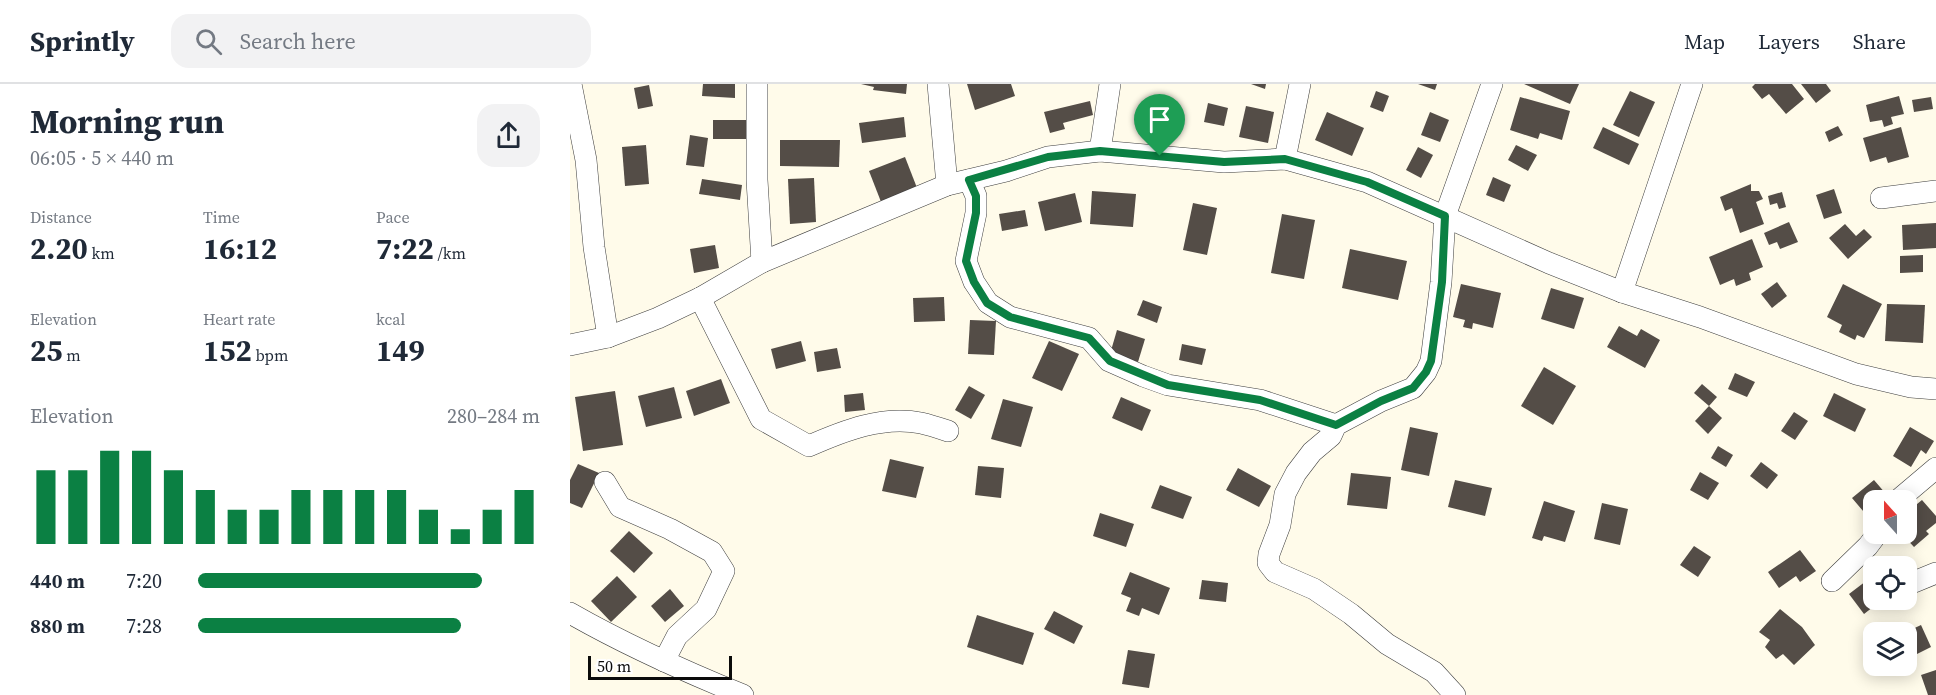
<!DOCTYPE html>
<html lang="en">
<head>
<meta charset="utf-8">
<style>
  :root { --surface:#fff; --page:#f2f2f3; --text:#1f2937; --muted:#747a83; --line:#e0e1e3; --accent:#0b8043 }
  body { margin:0; font-family:"Source Serif 4",serif; background:var(--page); color:var(--text); height:100vh; display:flex; flex-direction:column; font-size:22px; white-space:nowrap }
  * { box-sizing:border-box; margin:0 }
  p { font-size:20px; color:var(--muted) }
  .icon { flex:none; width:33px; height:33px; fill:none; stroke:currentColor; stroke-width:2; stroke-linecap:round; stroke-linejoin:round }
  .map { position:relative; flex:1; overflow:hidden }
  .side { display:flex; flex-direction:column; background:var(--surface); width:570px }
  .side>* { flex:none }
  .needle { width:39px; rotate:339deg }
  .tools { position:absolute; left:1293px; top:406px; display:grid; gap:12px }
  .tools a { display:grid; place-items:center; width:54px; height:54px; border-radius:12px; background:var(--surface); box-shadow:0 3px 15px #0003; font-size:30px }
  .scale { position:absolute; left:18px; bottom:15px; width:144px; box-sizing:border-box; padding-left:6px; border:3px solid #0b0b0b; border-top:0; font-size:16px; line-height:21px; white-space:nowrap; color:#0b0b0b; -webkit-text-stroke:4px #fff; paint-order:stroke }
  .pin { position:absolute; display:grid; place-items:center; width:51px; height:51px; color:#fff; margin:-62px -26px; border-radius:50% 50% 50% 0; rotate:-45deg; box-shadow:0 0 6px #0007 }
  .pin .icon { rotate:45deg }
  .round { display:grid; place-items:center; flex:none; width:63px; height:63px; border-radius:18px; background:var(--page) }
  .summary { display:flex; align-items:center; justify-content:space-between; height:102px; padding:0 30px }
  h1 { font-size:33px; font-weight:700; line-height:45px }
  .figures { display:grid; grid-template-columns:repeat(3,1fr); gap:9px; height:102px; padding:6px 30px }
  .figures div { display:grid; align-content:center }
  .figures b { font-size:30px; font-weight:700 }
  .figures small { font-size:16px; font-weight:400 }
  .figures p { font-size:16px }
  .chart { height:168px; padding:12px 30px }
  .chart p { display:flex; justify-content:space-between }
  .chart svg { width:100%; height:108px; margin-top:6px; stroke:var(--accent); stroke-width:6 }
  ul { padding:0 30px; list-style:none; font-size:20px }
  li { display:grid; grid-template-columns:96px 72px 1fr; align-items:center; height:45px }
  li i { height:15px; border-radius:8px; background:var(--accent) }
  header { display:flex; align-items:center; gap:36px; box-sizing:border-box; height:84px; padding:0 30px; background:var(--surface); border-bottom:2px solid var(--line) }
  header strong { font-size:28px }
  nav { display:flex; gap:33px; margin-inline-start:auto; font-size:21px }
  .search { width:420px; height:54px; background:var(--page); display:flex; align-items:center; gap:15px; box-sizing:border-box; padding:0 21px; border-radius:18px; color:var(--muted); font-size:22px }
  main { display:flex; flex:1; min-height:0 }
  .map>svg:first-child { display:block }
</style>
</head>
<body>
<header>
<strong>Sprintly</strong>
<div class="search"><svg class="icon" aria-label="search" viewBox="0 0 24 24"><circle cx="10" cy="10" r="6"/><path d="M15 15l6 6"/></svg>Search here</div>
<nav><a>Map</a><a>Layers</a><a>Share</a></nav>
</header>
<main>
<section class="side">
<div class="summary"><div><h1>Morning run</h1><p>06:05 · 5 × 440 m</p></div><a class="round"><svg class="icon" aria-label="share" viewBox="0 0 24 24"><path d="M12 15V3M7 8l5-5 5 5M5 13v7h14v-7"/></svg></a></div>
<div class="figures">
<div><p>Distance</p><b>2.20<small> km</small></b></div>
<div><p>Time</p><b>16:12</b></div>
<div><p>Pace</p><b>7:22<small> /km</small></b></div>
</div>
<div class="figures">
<div><p>Elevation</p><b>25<small> m</small></b></div>
<div><p>Heart rate</p><b>152<small> bpm</small></b></div>
<div><p>kcal</p><b>149</b></div>
</div>
<div class="chart"><p><span>Elevation</span>280–284 m</p>
<svg viewBox="0 0 160 44" preserveAspectRatio="none"><path d="M5 44V14M15 44V14M25 44V6M35 44V6M45 44V14M55 44V22M65 44V30M75 44V30M85 44V22M95 44V22M105 44V22M115 44V22M125 44V30M135 44V38M145 44V30M155 44V22"/></svg>
</div>
<ul>
<li><b>440 m</b>7:20<i style="width:83%"></i></li>
<li><b>880 m</b>7:28<i style="width:77%"></i></li>
</ul>
</section>
<div class="map">
<svg width="1366" height="611" viewBox="0 0 1366 611">
  <rect width="100%" height="100%" fill="#fffbea"/>
  <!-- building -->
  <g fill="#544d47">
    <polygon points="133,0 165,0 165,14 132,12"/>
    <polygon points="291,0 337,0 336,10 303,6 304,3"/>
    <polygon points="397,0 441,0 445,12 405,26"/>
    <polygon points="681,0 696,0 695,5"/>
    <polygon points="848,0 867,0 865,6"/>
    <polygon points="954,0 1009,0 1000,20"/>
    <polygon points="1185,0 1222,0 1234,15 1216,30 1199,10 1192,15 1182,3"/>
    <polygon points="1231,0 1256,0 1261,7 1246,19"/>
    <polygon points="79,1 83,22 68,25 64,4"/>
    <polygon points="806,7 819,12 813,28 800,23"/>
    <polygon points="1060,7 1085,18 1069,53 1043,41"/>
    <polygon points="1329,12 1334,30 1321,33 1323,40 1314,43 1312,36 1300,38 1296,21"/>
    <polygon points="950,13 1000,27 992,56 970,49 968,55 940,46"/>
    <polygon points="1361,13 1363,25 1344,28 1342,16"/>
    <polygon points="520,17 523,31 493,39 495,45 480,49 474,28"/>
    <polygon points="638,19 658,24 654,42 634,38"/>
    <polygon points="676,22 704,28 698,59 669,53"/>
    <polygon points="757,28 794,44 782,72 745,56"/>
    <polygon points="860,28 879,36 870,58 851,51"/>
    <polygon points="334,33 336,53 292,59 289,39"/>
    <rect x="143" y="36" width="33" height="19"/>
    <polygon points="1268,42 1273,51 1259,58 1255,48"/>
    <polygon points="1033,43 1069,60 1059,81 1023,64"/>
    <polygon points="1331,43 1339,73 1318,79 1316,73 1300,78 1293,54"/>
    <polygon points="120,51 138,54 134,83 116,81"/>
    <polygon points="210,56 270,56 269,83 210,82"/>
    <polygon points="76,61 79,100 55,102 52,63"/>
    <polygon points="946,61 967,71 958,87 938,76"/>
    <polygon points="848,63 863,71 851,94 836,86"/>
    <polygon points="335,73 349,109 313,123 299,87"/>
    <polygon points="923,93 941,101 934,118 916,111"/>
    <polygon points="244,94 246,138 220,140 218,95"/>
    <polygon points="132,95 172,101 170,116 129,110"/>
    <polygon points="1181,100 1181,107 1189,107 1193,115 1186,118 1194,140 1170,149 1162,124 1155,127 1150,113"/>
    <polygon points="1264,105 1272,129 1254,135 1246,111"/>
    <polygon points="522,107 566,110 563,143 520,140"/>
    <polygon points="1212,108 1216,123 1209,125 1207,119 1200,121 1198,112"/>
    <polygon points="505,109 512,138 475,147 468,118"/>
    <polygon points="623,119 647,124 637,171 613,166"/>
    <polygon points="455,126 458,142 432,147 429,130"/>
    <polygon points="712,130 745,136 734,195 701,189"/>
    <polygon points="1219,138 1228,158 1210,165 1207,158 1199,161 1194,149"/>
    <polygon points="1366,139 1366,164 1333,166 1332,141"/>
    <polygon points="1275,140 1286,152 1294,145 1302,153 1278,175 1259,154"/>
    <polygon points="1182,155 1193,183 1179,189 1181,196 1166,202 1164,195 1150,201 1139,173"/>
    <polygon points="145,161 149,184 124,189 120,165"/>
    <polygon points="780,165 837,177 828,216 772,204"/>
    <polygon points="1353,171 1353,188 1330,189 1330,172"/>
    <polygon points="1207,198 1217,212 1202,224 1191,210"/>
    <polygon points="891,200 931,209 923,244 903,239 902,245 893,243 895,236 883,233"/>
    <polygon points="1273,200 1312,220 1294,254 1287,251 1285,256 1269,248 1272,241 1257,233"/>
    <polygon points="981,204 1014,214 1004,245 971,235"/>
    <polygon points="374,213 375,237 344,238 343,214"/>
    <polygon points="573,216 592,223 587,239 567,231"/>
    <polygon points="1317,220 1355,221 1353,259 1315,257"/>
    <polygon points="400,236 426,237 424,271 398,270"/>
    <polygon points="1049,242 1067,252 1071,245 1090,256 1075,284 1037,263"/>
    <polygon points="547,246 575,255 568,278 540,270"/>
    <polygon points="231,257 236,277 206,285 201,265"/>
    <polygon points="479,257 509,270 492,307 462,294"/>
    <polygon points="612,260 636,265 632,281 609,276"/>
    <polygon points="267,264 271,284 247,288 244,268"/>
    <polygon points="974,283 1006,302 983,341 951,322"/>
    <polygon points="1165,289 1185,298 1177,313 1158,305"/>
    <polygon points="151,295 160,319 124,332 116,307"/>
    <polygon points="1132,300 1147,313 1139,322 1124,309"/>
    <polygon points="399,302 415,311 401,335 385,326"/>
    <polygon points="104,303 112,334 76,343 68,312"/>
    <polygon points="45,307 53,361 13,367 5,313"/>
    <polygon points="293,309 295,326 275,328 274,311"/>
    <polygon points="1264,309 1296,325 1285,348 1253,332"/>
    <polygon points="551,313 581,326 572,347 542,334"/>
    <polygon points="433,315 463,323 451,363 421,355"/>
    <polygon points="1139,322 1152,334 1138,350 1125,337"/>
    <polygon points="1224,328 1238,337 1225,356 1211,347"/>
    <polygon points="840,343 868,349 859,392 831,386"/>
    <polygon points="1340,343 1364,357 1356,370 1351,366 1341,383 1323,372"/>
    <polygon points="1148,362 1163,371 1156,383 1141,374"/>
    <polygon points="320,375 354,383 346,414 312,407"/>
    <polygon points="1191,378 1208,391 1197,405 1180,392"/>
    <polygon points="8,380 29,389 12,424 0,419 0,396"/>
    <polygon points="408,382 434,384 431,414 405,411"/>
    <polygon points="668,384 701,402 689,423 656,406"/>
    <polygon points="1130,388 1149,399 1138,416 1120,406"/>
    <polygon points="781,389 821,393 817,425 777,421"/>
    <polygon points="885,396 922,404 915,432 878,423"/>
    <polygon points="1304,396 1322,417 1304,417 1304,431 1299,434 1282,414"/>
    <polygon points="590,401 622,413 613,435 581,424"/>
    <polygon points="1352,416 1366,432 1366,439 1356,447 1359,450 1344,463 1332,450 1336,450 1336,429"/>
    <polygon points="974,417 1005,427 995,458 974,452 972,457 962,454"/>
    <polygon points="1032,419 1058,425 1050,461 1024,455"/>
    <polygon points="530,429 564,440 556,463 523,452"/>
    <polygon points="59,447 83,469 64,489 40,467"/>
    <polygon points="1124,462 1141,473 1128,493 1110,481"/>
    <polygon points="1230,466 1246,487 1230,498 1226,492 1209,504 1198,488"/>
    <polygon points="560,488 600,504 589,531 572,524 569,532 556,527 561,514 551,510"/>
    <polygon points="1304,491 1304,516 1322,516 1316,521 1312,516 1294,530 1279,510"/>
    <polygon points="47,492 67,513 41,538 21,517"/>
    <polygon points="632,496 658,499 656,518 629,515"/>
    <polygon points="100,505 114,522 95,538 81,522"/>
    <polygon points="1210,525 1232,543 1245,561 1224,581 1213,570 1206,575 1195,563 1200,556 1189,548"/>
    <polygon points="484,527 513,542 504,560 474,545"/>
    <polygon points="407,531 464,549 453,581 397,563"/>
    <polygon points="1351,541 1361,563 1341,573 1336,564 1336,548"/>
    <polygon points="558,566 585,570 579,604 552,600"/>
    <polygon points="1366,586 1366,611 1358,611 1351,591"/>
  </g>
  <g fill="none" stroke-linecap="round" stroke-linejoin="round">
    <defs>
      <g id="minor">
        <polyline points="1,0 16,76 24,163 38,253"/>
        <polyline points="187,0 187,96 192,178"/>
        <polyline points="368,0 377,101"/>
        <polyline points="530,67 540,0"/>
        <polyline points="715,75 730,0"/>
        <polyline points="399,96 406,112 406,129 396,177 404,198 418,219 440,233 519,254 539,277 573,292 598,301 690,316 766,341"/>
        <polyline points="1311,114 1366,107"/>
        <polyline points="1052,208 1122,0"/>
        <path d="M130 214 191 335 239 362C273 347 313 331 351 339 360 341 369 344 378 347"/>
        <polyline points="0,261 38,253 88,234 130,214 192,178 377,101 436,87 478,73 530,67 654,78 715,75 797,98 979,179 1052,208 1130,233 1286,290 1341,303 1366,305"/>
        <polyline points="35,398 50,423 100,445 142,468 154,487 136,525 107,552 94,577"/>
        <polyline points="1327,417 1366,384"/>
        <polyline points="1262,497 1298,462 1307,450"/>
        <polyline points="1344,498 1366,489"/>
        <path d="M0 529C56 561 114 587 173 611"/>
        <polyline points="885,611 864,588 817,560 781,530 744,505 705,488 698,479 699,470 710,441 715,410 726,389 742,368 761,352 766,341 811,317 843,304 856,288 861,277 871,198 875,132 922,0"/>
      </g>
    </defs>
    <!-- minor casing -->
    <use href="#minor" stroke="#3e3e3e" stroke-width="22"/>
    <!-- minor -->
    <use href="#minor" stroke="#fff" stroke-width="21"/>
  </g>
  <g fill="none" stroke-linecap="round" stroke-linejoin="round">
    <defs>
      <polygon id="route" points="530,67 654,78 715,75 797,98 875,132 872,198 861,277 856,288 843,304 811,317 766,341 690,316 598,301 540,277 519,254 440,233 417,219 404,198 396,177 406,129 406,112 399,96 478,73"/>
    </defs>
    <!-- route casing -->
    <use href="#route" stroke="#fff" stroke-width="12"/>
    <!-- route -->
    <use href="#route" stroke="#0b8043" stroke-width="8"/>
  </g>
</svg>
<div class="tools">
<a><svg class="needle" viewBox="-14 -14 28 28"><path d="M0-13l5 13h-10z" fill="#e53935"/><path d="M0 13l5-13h-10z" fill="#747a83"/></svg></a>
<a><svg class="icon" aria-label="locate" viewBox="0 0 24 24"><circle cx="12" cy="12" r="6"/><path d="M12 2v4M12 18v4M2 12h4M18 12h4"/></svg></a>
<a><svg class="icon" aria-label="layers" viewBox="0 0 24 24"><path d="M12 4l9 5-9 5-9-5zM3 14l9 5 9-5"/></svg></a>
</div>
<div class="scale">50 m</div>
<div class="pin" style="left:590px;top:72px;background:#1e9e55"><svg class="icon" aria-label="arrive" viewBox="0 0 24 24"><path d="M6 21V4h12l-3 4 3 4H6"/></svg></div>
</div>
</main>
</body>
</html>
